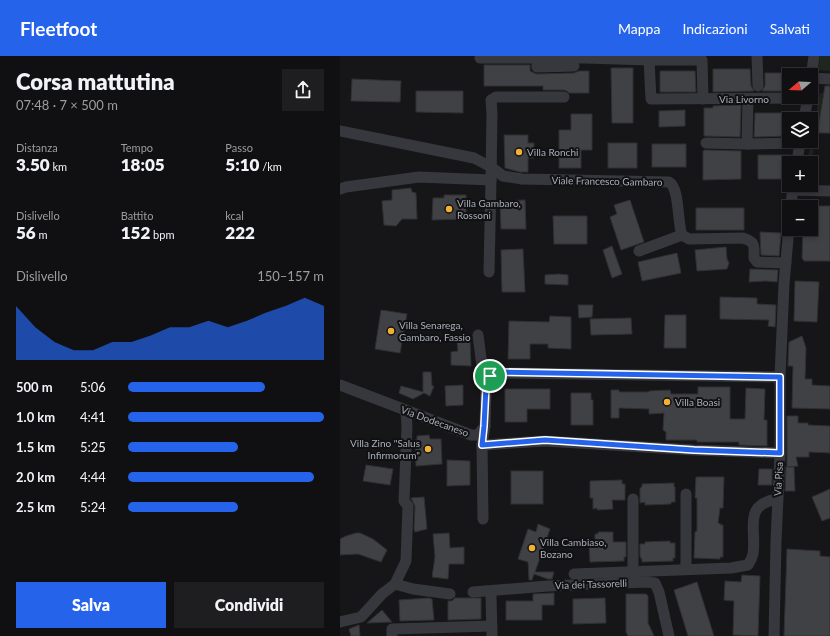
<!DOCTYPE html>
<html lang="it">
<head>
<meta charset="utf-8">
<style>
  :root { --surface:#101012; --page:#1e1e20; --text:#f1f3f6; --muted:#9c9d9f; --line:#303032; --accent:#2563eb }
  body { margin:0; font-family:Lato,sans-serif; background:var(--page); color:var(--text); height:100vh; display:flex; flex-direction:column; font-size:15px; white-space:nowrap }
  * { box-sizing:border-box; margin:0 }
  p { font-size:13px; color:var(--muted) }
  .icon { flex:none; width:22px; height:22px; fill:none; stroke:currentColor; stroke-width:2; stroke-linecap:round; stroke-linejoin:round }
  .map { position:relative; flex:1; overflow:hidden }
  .sheet { display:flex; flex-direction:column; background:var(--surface); width:340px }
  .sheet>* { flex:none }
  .needle { width:26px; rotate:251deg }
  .controls { position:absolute; left:442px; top:12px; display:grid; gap:8px }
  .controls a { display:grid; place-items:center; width:36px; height:36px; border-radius:0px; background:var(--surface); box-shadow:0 2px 6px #0003,0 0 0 1px var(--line); font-size:20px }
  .pin { position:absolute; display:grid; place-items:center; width:34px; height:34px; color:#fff; margin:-17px; border:2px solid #fff; border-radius:50%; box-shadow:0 1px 4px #0007 }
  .round { display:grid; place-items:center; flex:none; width:42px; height:42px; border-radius:0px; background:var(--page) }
  .summary { display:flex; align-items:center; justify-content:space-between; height:68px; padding:0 16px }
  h1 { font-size:22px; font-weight:800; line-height:30px }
  .stats { display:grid; grid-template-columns:repeat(3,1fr); gap:6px; height:68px; padding:4px 16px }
  .stats div { display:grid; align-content:center }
  .stats b { font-size:17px; font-weight:800 }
  .stats small { font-size:11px; font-weight:400 }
  .stats p { font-size:11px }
  .chart { height:112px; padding:8px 16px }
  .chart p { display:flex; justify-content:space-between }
  .chart svg { width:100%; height:72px; margin-top:4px; fill:var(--accent); opacity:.7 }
  .action { display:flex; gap:8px; margin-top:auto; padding:8px 16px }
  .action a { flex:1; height:46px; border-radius:0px; background:var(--accent); color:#fff; font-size:16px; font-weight:800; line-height:46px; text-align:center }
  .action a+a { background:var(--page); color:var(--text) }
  ul { padding:0 16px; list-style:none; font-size:13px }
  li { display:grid; grid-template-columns:64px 48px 1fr; align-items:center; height:30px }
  li i { height:10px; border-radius:5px; background:var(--accent) }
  header { display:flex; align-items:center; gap:24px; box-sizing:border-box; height:56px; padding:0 20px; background:var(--accent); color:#fff }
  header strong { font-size:19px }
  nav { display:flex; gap:22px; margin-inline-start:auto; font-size:14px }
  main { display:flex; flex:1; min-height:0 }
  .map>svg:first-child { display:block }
</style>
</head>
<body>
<header>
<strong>Fleetfoot</strong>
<nav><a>Mappa</a><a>Indicazioni</a><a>Salvati</a></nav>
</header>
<main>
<section class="sheet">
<div class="summary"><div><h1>Corsa mattutina</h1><p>07:48 · 7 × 500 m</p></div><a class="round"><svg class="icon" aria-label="share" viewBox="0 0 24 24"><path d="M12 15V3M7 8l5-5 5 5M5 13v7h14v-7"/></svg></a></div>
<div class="stats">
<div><p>Distanza</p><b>3.50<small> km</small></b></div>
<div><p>Tempo</p><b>18:05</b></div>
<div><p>Passo</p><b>5:10<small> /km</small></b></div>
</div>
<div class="stats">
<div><p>Dislivello</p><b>56<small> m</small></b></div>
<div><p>Battito</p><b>152<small> bpm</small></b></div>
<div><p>kcal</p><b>222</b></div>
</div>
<div class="chart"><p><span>Dislivello</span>150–157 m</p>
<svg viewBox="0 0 160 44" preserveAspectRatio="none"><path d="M0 44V11L10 24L20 33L30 38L40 38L50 33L60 33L70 29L80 24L90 24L100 20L110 24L120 20L130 15L140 11L150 6L160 11V44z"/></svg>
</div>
<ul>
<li><b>500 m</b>5:06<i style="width:70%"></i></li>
<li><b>1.0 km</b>4:41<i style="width:100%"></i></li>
<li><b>1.5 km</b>5:25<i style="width:56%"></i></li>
<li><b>2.0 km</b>4:44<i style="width:95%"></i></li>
<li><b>2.5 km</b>5:24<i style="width:56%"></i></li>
</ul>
<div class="action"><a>Salva</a><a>Condividi</a></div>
</section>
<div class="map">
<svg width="490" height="580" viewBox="0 0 490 580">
  <rect width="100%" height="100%" fill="#161618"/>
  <!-- green -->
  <g fill="#1e261f">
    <polygon points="480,0 490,0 490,15 478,14"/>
    <polygon points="480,37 483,37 471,107 467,107"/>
  </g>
  <!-- building -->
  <g fill="#404145" stroke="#303034">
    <polygon points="144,9 190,9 190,15 194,17 197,18 234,17 239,15 249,15 249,37 229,37 227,35 224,34 203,34 203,30 144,30"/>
    <polygon points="271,12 293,12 293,67 272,67"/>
    <polygon points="373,13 410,13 411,30 414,35 373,36"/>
    <polygon points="320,15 355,15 356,36 320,36"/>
    <polygon points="425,17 449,17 449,35 422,35 425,30"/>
    <polygon points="12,23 61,25 60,46 11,45"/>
    <polygon points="485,30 490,30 490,77 477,77"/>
    <polygon points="76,35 123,35 123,57 76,56"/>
    <polygon points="401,49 400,81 364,80 364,52 373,52 373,50"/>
    <polygon points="345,54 345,70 319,71 319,55"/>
    <polygon points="415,57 449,57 449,80 414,81"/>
    <polygon points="231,58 252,58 252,94 241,94 241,112 219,112 219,74 231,74"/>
    <polygon points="164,79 188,79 188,87 194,87 194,102 188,102 188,116 180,116 165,112"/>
    <rect x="268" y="87" width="29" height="25"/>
    <rect x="312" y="88" width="34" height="23"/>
    <polygon points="364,94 401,95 401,123 363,124 363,95 364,95"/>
    <polygon points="418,99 451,99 450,107 449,107 449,123 418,123"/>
    <polygon points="71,132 72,136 76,137 77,163 62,163 56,170 44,169 42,145 52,144 52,134"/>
    <polygon points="104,139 126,139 126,163 92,164 93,142 104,142"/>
    <polygon points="185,144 186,173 161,173 160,145"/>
    <polygon points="290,144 304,186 281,194 270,161 277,158 274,149"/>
    <polygon points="471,150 490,150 490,205 464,205 462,202 463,173 471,173"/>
    <rect x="356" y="152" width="48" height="22"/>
    <polygon points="213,160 247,160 247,188 214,188"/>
    <polygon points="420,176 441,177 439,200 421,199"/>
    <polygon points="272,190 282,218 272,222 263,194"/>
    <polygon points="386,191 387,203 389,207 387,213 357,215 355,194"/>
    <polygon points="183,193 185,236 162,236 161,194"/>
    <polygon points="337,197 341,217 302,225 298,206"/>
    <polygon points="410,213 438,214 437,226 426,225 409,226"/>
    <polygon points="219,218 228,219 228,229 205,228 205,219"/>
    <polygon points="455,225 479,226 477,266 454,265"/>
    <polygon points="380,241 417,242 417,248 436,249 435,271 428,270 429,264 380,263"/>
    <polygon points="238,249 253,249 252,261 239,262"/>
    <polygon points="41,254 67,258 60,297 35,293"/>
    <polygon points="325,259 346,259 346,292 324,292"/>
    <polygon points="210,260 231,261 231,293 208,292 208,288 190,288 190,303 168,303 169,265 209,266"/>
    <polygon points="291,262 292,278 251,279 250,263"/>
    <polygon points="462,280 466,292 465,323 472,323 472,329 490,330 490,353 452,352 453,310 448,310 449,286"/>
    <polygon points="130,284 131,310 111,309 111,296 118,295 117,285"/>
    <polygon points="83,316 91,316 92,330 94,330 90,340 84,337 73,343 59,337 61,330 83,336"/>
    <polygon points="123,329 123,349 106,350 105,330"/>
    <polygon points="358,331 390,331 390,363 405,363 406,332 425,333 424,364 427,364 427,390 399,389 399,386 357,386 357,384 326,384 326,376 323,374 324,357 309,358 309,353 279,352 279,362 271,362 271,334 279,334 279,336 309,336 309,335 330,334 331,338 358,338"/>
    <polygon points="165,333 210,333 210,353 187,353 187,366 165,366"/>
    <polygon points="231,337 251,337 251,344 253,344 253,369 231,369"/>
    <polygon points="447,360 458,360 458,367 468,367 468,369 490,370 490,397 469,396 469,401 456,401 458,410 447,411"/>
    <polygon points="89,379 90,383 101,383 102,408 76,410 75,384 77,384 77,380"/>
    <polygon points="107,404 130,405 130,429 107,430"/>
    <polygon points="26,409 53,413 50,429 23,425"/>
    <polygon points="446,411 454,411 455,435 445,435"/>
    <polygon points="419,413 432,413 432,429 418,429"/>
    <rect x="171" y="415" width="32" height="33"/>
    <polygon points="356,421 384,421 383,452 380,452 378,467 381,468 380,469 383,469 383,501 380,501 380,503 354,502 355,476 357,475 357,442 355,442"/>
    <polygon points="282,424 282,428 285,428 285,444 272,444 273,453 257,454 257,452 253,453 253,442 250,442 250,425"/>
    <polygon points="334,427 334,431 335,431 335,446 331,446 331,448 305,449 305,446 300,447 300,432 302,431 302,428"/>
    <polygon points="490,433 490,462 482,465 472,441"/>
    <polygon points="84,441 87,473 75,476 74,473 75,450 71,442"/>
    <polygon points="198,468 210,473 195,516 214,516 212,523 208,523 194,518 192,524 189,524 188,506 178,503 188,473 196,476"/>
    <polygon points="258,476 273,476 273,486 286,486 286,501 284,501 284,505 250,506 249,489 255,489 255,478 258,478"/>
    <polygon points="16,477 20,477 33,483 47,494 41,506 18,498 0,499 0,483 6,480"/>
    <polygon points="109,477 110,492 124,491 124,508 109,508 108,523 92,521 95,501 93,478"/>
    <polygon points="330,485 330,487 335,487 335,502 333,502 333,505 302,506 302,503 301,503 301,501 300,501 300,488 305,488 305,486"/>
    <polygon points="447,493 480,495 480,500 490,501 490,580 444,580"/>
    <polygon points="402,519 420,520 418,580 393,579 394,545 384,544 385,525 401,526"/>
    <polygon points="357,526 374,580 348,580 334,534"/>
    <polygon points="214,537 214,549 202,549 202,564 166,564 166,545 193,545 193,538"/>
    <polygon points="286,538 306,538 308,540 308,567 314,580 288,580 286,576"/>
    <polygon points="89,542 92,543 94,564 60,565 59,544"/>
    <polygon points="115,542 141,542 141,563 108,564 108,545 112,545"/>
    <polygon points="265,542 266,567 233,568 233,543"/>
    <polygon points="42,554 52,566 27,567"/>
    <polygon points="19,569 20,580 11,580 9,573"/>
  </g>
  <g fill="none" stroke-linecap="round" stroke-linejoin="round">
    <!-- street -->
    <g stroke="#37383d" stroke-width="11">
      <polyline points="417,0 418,30"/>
      <polyline points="474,0 471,22 490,23"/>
      <polyline points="140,2 245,2 309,4 362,4 363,43"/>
      <polyline points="197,2 197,11 234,10"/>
      <polyline points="309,4 311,43 468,42"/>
      <polyline points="408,43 407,88 460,87"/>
      <polyline points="464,63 468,41"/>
      <path d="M0 75 134 102 151 111 163 120 182 123 329 126C340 132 337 167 342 179L349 183 403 182C416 186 414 190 414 202L417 206 446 207"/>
      <polyline points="366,87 407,88"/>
      <polyline points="457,107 460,85"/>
      <polyline points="0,133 6,131 79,121 151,124"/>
      <polyline points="452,134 490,135"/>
      <polyline points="451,151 453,129"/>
      <polyline points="299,195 342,179"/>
      <polyline points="149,216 151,124 152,57 151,44 156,41 224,41"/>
      <polyline points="138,279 142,310 150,321"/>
      <polyline points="0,329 131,379 138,379 145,370"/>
      <polyline points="142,389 205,385 354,394 440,397"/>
      <polyline points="346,438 346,513"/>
      <polyline points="143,463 142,389 145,370 146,331 150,321 161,317 440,321"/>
      <polyline points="293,516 293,443"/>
      <path d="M234 518 391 512 408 509C410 506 412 502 413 498 417 474 402 449 437 443"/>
      <polyline points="55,528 73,533 110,538"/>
      <polyline points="133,536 208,530 306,526 315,527 319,536 329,580"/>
      <polyline points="151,540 152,580"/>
      <polyline points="0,566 21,561 42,538 55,528 66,505 68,450 64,445 67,371 66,355"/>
      <polyline points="52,580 52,573 152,570"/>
      <polyline points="434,580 436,486 440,397 440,321 444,228 449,171"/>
    </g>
  </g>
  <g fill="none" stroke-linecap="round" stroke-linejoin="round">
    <defs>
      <polygon id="route" points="161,316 440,321 440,397 354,394 205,384 142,389 144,370 146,331 150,320"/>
    </defs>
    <!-- route casing -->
    <use href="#route" stroke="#fff" stroke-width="8"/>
    <!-- route -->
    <use href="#route" stroke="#2563eb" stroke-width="5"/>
  </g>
  <!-- markers -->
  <g fill="#f2b134" stroke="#111113" stroke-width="1.5">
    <circle cx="179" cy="96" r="4"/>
    <circle cx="109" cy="153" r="4"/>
    <circle cx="51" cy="275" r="4"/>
    <circle cx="327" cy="346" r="4"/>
    <circle cx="88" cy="393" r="4"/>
    <circle cx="192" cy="492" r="4"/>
  </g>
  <g text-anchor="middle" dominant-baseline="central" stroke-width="4" stroke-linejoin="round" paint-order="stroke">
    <!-- street labels -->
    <g font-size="10" fill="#a8adb8" stroke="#111113">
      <text x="404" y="43">Via Livorno</text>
      <text transform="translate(267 125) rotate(1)">Viale Francesco Gambaro</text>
      <text transform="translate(95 365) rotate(20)">Via Dodecaneso</text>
      <text transform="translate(438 423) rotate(-87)">Via Pisa</text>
      <text transform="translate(251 528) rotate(-2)">Via dei Tassorelli</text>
    </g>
    <!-- poi labels -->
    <g font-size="10" fill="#a8adb8" stroke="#111113" text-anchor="start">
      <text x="187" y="96">Villa Ronchi</text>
      <text x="117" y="147">Villa Gambaro,<tspan x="117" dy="12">Rossoni</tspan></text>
      <text x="59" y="269">Villa Senarega,<tspan x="59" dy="12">Gambaro, Fassio</tspan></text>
      <text x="335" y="346">Villa Boasi</text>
      <text x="80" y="387" text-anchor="end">Villa Zino "Salus<tspan x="80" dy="12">Infirmorum"</tspan></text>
      <text x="200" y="486">Villa Cambiaso,<tspan x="200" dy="12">Bozano</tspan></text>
    </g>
  </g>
</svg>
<div class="controls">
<a><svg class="needle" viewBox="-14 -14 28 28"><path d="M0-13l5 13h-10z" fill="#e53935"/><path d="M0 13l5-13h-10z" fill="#9c9d9f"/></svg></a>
<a><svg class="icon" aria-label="layers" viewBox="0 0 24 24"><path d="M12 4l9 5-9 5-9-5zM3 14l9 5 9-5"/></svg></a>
<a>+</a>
<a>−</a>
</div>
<div class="pin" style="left:150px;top:320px;background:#1e9e55"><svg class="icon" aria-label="arrive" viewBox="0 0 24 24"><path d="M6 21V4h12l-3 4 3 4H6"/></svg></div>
</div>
</main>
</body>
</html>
